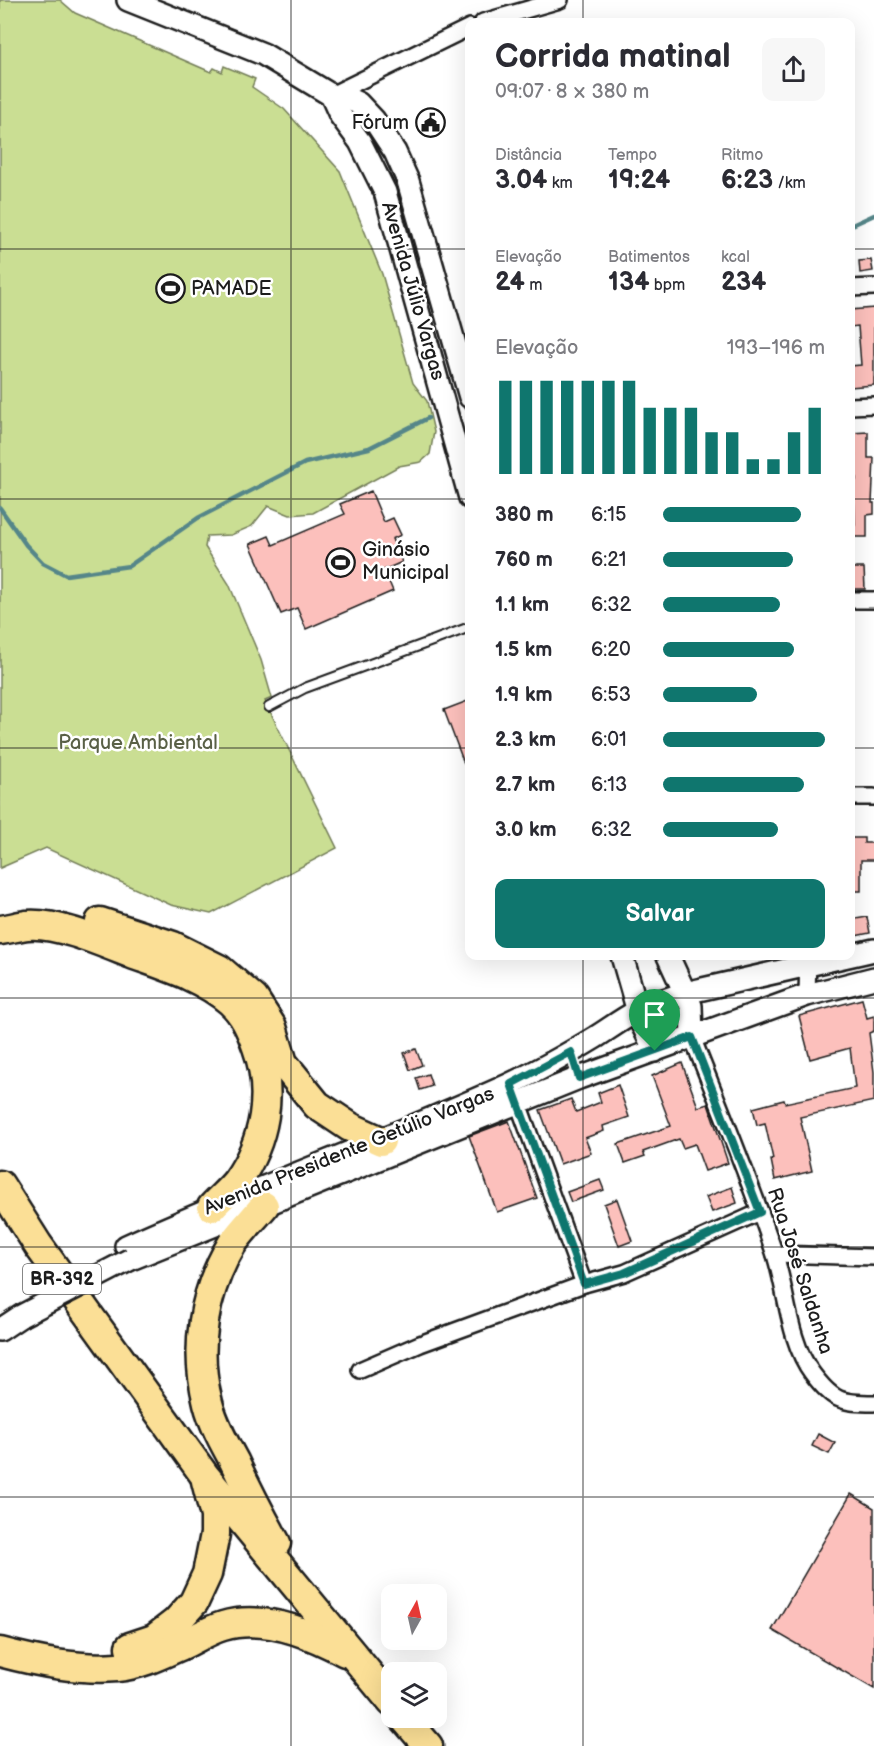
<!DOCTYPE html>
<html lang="pt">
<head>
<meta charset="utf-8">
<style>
  :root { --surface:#fff; --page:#f7f7f7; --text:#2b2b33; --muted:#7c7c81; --accent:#0f766e }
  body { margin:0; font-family:"Balsamiq Sans",sans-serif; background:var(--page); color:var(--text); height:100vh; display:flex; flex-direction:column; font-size:22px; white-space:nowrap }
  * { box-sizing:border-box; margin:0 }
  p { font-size:20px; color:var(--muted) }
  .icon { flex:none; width:33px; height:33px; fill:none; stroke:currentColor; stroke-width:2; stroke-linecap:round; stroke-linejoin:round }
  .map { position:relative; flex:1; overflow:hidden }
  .sheet { position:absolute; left:465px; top:18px; width:390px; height:942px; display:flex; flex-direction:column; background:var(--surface); border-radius:12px; box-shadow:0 6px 24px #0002 }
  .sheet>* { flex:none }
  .needle { width:39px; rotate:8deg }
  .fabs { position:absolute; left:381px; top:1584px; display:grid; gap:12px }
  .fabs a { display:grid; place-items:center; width:66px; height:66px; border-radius:12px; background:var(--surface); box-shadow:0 6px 24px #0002; font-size:30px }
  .pin { position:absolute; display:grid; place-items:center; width:51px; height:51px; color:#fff; margin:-62px -26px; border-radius:50% 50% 50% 0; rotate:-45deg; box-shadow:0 0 6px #0007 }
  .pin .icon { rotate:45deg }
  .round { display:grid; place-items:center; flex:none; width:63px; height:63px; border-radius:12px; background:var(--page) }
  .head { display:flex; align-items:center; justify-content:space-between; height:102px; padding:0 30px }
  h1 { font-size:33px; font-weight:600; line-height:45px }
  .metrics { display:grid; grid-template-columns:repeat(3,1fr); gap:9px; height:102px; padding:6px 30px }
  .metrics div { display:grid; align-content:center }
  .metrics b { font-size:26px; font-weight:600 }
  .metrics small { font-size:16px; font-weight:400 }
  .metrics p { font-size:16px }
  .chart { height:168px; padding:12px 30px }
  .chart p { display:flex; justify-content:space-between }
  .chart svg { width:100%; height:108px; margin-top:6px; stroke:var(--accent); stroke-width:6 }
  .primary-button { display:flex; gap:12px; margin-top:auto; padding:12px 30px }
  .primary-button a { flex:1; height:69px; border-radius:12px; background:var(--accent); color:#fff; font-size:24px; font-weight:600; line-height:69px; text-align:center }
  ul { padding:0 30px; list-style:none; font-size:20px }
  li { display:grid; grid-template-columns:96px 72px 1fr; align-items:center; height:45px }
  li i { height:15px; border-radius:8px; background:var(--accent) }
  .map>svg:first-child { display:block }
</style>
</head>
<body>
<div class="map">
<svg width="874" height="1746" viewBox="0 0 874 1746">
  <rect width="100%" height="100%" fill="#fff"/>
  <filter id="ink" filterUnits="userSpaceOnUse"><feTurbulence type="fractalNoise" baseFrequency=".0167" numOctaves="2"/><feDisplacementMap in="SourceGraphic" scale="12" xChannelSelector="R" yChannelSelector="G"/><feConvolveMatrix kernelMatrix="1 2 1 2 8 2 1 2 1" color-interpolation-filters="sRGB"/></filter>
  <g filter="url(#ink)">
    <!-- green -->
    <polygon fill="#cade93" stroke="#737d58" stroke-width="1.5" points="0,0 60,0 75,13 211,72 214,68 222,72 224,66 255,79 252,87 284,109 340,171 382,274 413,383 427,401 434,432 430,454 421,462 399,466 313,513 290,515 268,506 252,526 231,535 207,536 205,547 229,584 261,660 272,698 265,701 337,848 211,914 171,905 46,848 0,868"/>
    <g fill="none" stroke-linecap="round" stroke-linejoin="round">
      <!-- stream -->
      <g stroke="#558689" stroke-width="4.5">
        <polyline points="850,226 874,215"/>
        <polyline points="0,508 26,545 43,563 66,575 129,566 198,518 305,463 369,448 428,418"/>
      </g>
    </g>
    <!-- building -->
    <g fill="#fcc0bc" stroke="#1c1c1c" stroke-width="1.5">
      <polygon points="871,260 873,271 860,273 859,261"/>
      <polygon points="874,308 874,385 850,387 850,366 861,365 858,326 850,327 850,310"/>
      <polygon points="868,432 868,458 874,458 872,503 874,503 874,514 867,515 867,537 850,537 850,525 855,525 854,493 852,493 853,480 856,480 855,444 850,444 850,433"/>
      <polygon points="371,491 384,522 393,518 401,535 392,539 402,562 384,570 393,591 306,629 297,608 281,614 250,544 269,536 273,545 345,514 340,504"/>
      <polygon points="851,568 864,568 865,589 852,589"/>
      <polygon points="470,700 470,774 468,774 444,710"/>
      <polygon points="850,838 864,838 864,843 874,843 874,860 861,860 861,891 850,891"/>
      <polygon points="867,917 870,933 850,937 850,920"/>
      <polygon points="862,999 867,1018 874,1016 874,1031 869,1033 874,1072 874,1101 800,1117 812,1171 775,1180 771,1160 773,1159 765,1123 757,1125 753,1108 784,1100 785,1103 855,1088 850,1048 810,1059 799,1016"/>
      <polygon points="416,1049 422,1065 410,1070 404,1053"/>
      <polygon points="682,1063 698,1107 708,1104 728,1163 705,1171 695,1144 683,1148 679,1139 643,1152 645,1156 625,1163 618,1144 671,1126 652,1076"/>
      <polygon points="428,1074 432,1086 420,1090 416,1078"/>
      <polygon points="618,1085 629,1117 603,1126 604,1131 585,1138 591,1153 560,1164 540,1110 571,1099 576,1112 601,1102 598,1093"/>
      <polygon points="509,1121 537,1198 497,1212 469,1136"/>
      <polygon points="600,1180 604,1190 571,1202 567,1192"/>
      <polygon points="732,1187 737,1203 712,1212 706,1197"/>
      <polygon points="617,1199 632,1241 619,1246 604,1204"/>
      <polygon points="818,1434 835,1443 829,1454 812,1446"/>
      <polygon points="851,1494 874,1508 874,1689 772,1630"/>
    </g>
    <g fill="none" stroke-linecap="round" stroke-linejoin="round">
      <defs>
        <polyline id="lane" points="269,707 305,688 470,627"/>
        <g id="street">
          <polyline points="483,22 560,0"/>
          <polyline points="331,95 470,27"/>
          <polyline points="850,288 874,287"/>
          <polyline points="850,406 874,405"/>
          <polyline points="850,600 874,600"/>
          <polyline points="850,797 874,797"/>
          <polyline points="807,995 808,956"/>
          <path d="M692 1037C720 1108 750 1179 774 1252 787 1290 788 1341 812 1373 833 1401 841 1403 874 1403"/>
          <polyline points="515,1095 584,1284"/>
          <polyline points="775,1254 874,1257"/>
          <polyline points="360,1370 420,1344 584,1284 624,1273 760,1212"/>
        </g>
        <g id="secondary">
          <polyline points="128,0 263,54 331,95 347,98 358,103 374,120 395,152 408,181 470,397"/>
          <polyline points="331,95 340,115 360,142 385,192 470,498"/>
          <polyline points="622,956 641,1022 655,1051"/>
          <polyline points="668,956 691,1006 692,1037"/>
          <path d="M126 1246C252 1189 382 1142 508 1085 538 1071 568 1054 596 1037 610 1028 624 1018 639 1010 653 1003 670 998 685 993L874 950"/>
          <polyline points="131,1259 579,1078 807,995 874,978"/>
          <polyline points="0,1330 21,1316"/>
        </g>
        <g id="highway">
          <polyline points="100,922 173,946 219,969 254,999 272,1027 283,1063 317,1105 350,1127 381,1141"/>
          <path d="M0 930C9 929 18 926 27 925 56 922 104 943 132 954 165 966 202 977 230 1001 244 1013 251 1030 257 1047 274 1093 265 1141 237 1181 230 1190 220 1198 212 1207"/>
          <polyline points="0,1185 38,1245 205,1476 392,1702"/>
          <path d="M264 1206C254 1218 241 1231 232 1244 203 1292 194 1349 208 1403 213 1423 224 1443 234 1461 247 1489 261 1516 276 1543"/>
          <polyline points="130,1647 154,1639 176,1622 194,1602 207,1574 215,1534 215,1516 206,1481"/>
          <path d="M0 1652C38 1662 77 1670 117 1667 140 1665 162 1654 182 1645 195 1639 209 1630 223 1626 264 1614 310 1633 345 1652"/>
          <polyline points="404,1718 428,1746"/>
        </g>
      </defs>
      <!-- lane casing -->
      <use href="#lane" stroke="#1c1c1c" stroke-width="12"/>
      <!-- street casing -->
      <use href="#street" stroke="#1c1c1c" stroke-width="20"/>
      <!-- secondary casing -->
      <use href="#secondary" stroke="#1c1c1c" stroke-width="26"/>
      <!-- highway casing -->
      <use href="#highway" stroke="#1c1c1c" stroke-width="33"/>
      <!-- lane -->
      <use href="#lane" stroke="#fff" stroke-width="8"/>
      <!-- street -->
      <use href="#street" stroke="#fff" stroke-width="15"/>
      <!-- secondary -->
      <use href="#secondary" stroke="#fff" stroke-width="21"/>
      <!-- highway -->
      <use href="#highway" stroke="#fbdf96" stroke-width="28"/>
      <defs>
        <polyline id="secondary-bridge" points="21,1316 131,1259"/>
      </defs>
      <!-- secondary-bridge casing -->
      <use href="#secondary-bridge" stroke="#1c1c1c" stroke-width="26" stroke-linecap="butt"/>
      <!-- secondary-bridge -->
      <use href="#secondary-bridge" stroke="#fff" stroke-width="21"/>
    </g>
  </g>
  <g fill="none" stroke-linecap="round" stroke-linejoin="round" filter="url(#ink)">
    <defs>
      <polygon id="route" points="692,1037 760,1212 624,1273 584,1284 511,1084 571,1052 579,1078"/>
    </defs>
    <!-- route casing -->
    <use href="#route" stroke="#fff" stroke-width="12"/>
    <!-- route -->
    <use href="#route" stroke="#0f766e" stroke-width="8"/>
  </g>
  <!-- grid -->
  <path fill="none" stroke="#1c1c1c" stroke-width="1.5" stroke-opacity="0.55" d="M291 0V1746M583 0V22M0 249H470M850 249H874M0 499H470M850 499H874M0 748H470M850 748H874M583 956V1746M0 998H874M0 1247H874M0 1497H874"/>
  <!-- icons -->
  <defs>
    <symbol id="civic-ring" viewBox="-11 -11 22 22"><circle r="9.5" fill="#fff" stroke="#1c1c1c" stroke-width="1.5"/><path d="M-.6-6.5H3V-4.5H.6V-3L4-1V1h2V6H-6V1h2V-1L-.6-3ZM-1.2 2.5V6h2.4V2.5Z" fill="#1c1c1c"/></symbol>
    <symbol id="stadium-ring" viewBox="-11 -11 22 22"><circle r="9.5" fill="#fff" stroke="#1c1c1c" stroke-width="1.5"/><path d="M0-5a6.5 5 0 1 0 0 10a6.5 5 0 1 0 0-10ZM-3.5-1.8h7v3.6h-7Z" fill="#1c1c1c"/></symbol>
  </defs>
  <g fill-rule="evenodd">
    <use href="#civic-ring" x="414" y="106" width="33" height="33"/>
    <use href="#stadium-ring" x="154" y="272" width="33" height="33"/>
    <use href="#stadium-ring" x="324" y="546" width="33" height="33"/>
  </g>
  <g text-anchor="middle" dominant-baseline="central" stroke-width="5" stroke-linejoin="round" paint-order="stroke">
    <!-- shield labels -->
    <rect fill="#fff" stroke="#606060" stroke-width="1.5" x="23" y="1264" width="78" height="30" rx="4.5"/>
    <g font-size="18" font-weight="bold" fill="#1c1c1c">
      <text x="62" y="1279">BR-392</text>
    </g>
    <!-- poi labels -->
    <g font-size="20" fill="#1c1c1c" stroke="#fff" text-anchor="start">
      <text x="409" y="123" text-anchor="end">Fórum</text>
      <text x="191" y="289">PAMADE</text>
      <text x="362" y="550">Ginásio<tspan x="362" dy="23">Municipal</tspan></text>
    </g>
    <!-- street labels -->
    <g font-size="20" fill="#1c1c1c" stroke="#fff">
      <text transform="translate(413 291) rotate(74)">Avenida Júlio Vargas</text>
      <text transform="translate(349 1151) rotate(-22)">Avenida Presidente Getúlio Vargas</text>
      <text transform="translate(800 1271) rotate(72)">Rua José Saldanha</text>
    </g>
    <!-- park labels -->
    <g font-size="20" fill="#596046" stroke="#fff">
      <text x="138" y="743">Parque Ambiental</text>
    </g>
  </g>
</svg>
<div class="fabs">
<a><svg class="needle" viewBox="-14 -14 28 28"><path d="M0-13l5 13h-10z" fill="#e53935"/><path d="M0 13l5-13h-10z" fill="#7c7c81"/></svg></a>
<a><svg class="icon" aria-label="layers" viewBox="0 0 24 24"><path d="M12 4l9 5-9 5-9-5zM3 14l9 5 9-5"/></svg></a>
</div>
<div class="pin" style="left:655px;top:1051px;background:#1e9e55"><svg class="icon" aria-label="arrive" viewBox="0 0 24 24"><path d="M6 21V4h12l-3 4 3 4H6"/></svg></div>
<section class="sheet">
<div class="head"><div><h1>Corrida matinal</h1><p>09:07 · 8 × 380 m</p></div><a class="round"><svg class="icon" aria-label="share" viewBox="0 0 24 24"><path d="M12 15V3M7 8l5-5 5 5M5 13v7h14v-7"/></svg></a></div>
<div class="metrics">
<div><p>Distância</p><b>3.04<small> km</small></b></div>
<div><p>Tempo</p><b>19:24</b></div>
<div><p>Ritmo</p><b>6:23<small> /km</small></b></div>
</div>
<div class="metrics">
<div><p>Elevação</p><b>24<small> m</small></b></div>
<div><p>Batimentos</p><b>134<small> bpm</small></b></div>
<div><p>kcal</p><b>234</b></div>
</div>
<div class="chart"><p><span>Elevação</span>193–196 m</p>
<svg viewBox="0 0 160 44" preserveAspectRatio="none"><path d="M5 44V6M15 44V6M25 44V6M35 44V6M45 44V6M55 44V6M65 44V6M75 44V17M85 44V17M95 44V17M105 44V27M115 44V27M125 44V38M135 44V38M145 44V27M155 44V17"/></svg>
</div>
<ul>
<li><b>380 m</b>6:15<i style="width:85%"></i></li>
<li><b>760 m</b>6:21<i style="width:80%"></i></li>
<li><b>1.1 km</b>6:32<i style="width:72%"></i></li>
<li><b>1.5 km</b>6:20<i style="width:81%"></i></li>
<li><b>1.9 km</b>6:53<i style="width:58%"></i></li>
<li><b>2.3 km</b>6:01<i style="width:100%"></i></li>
<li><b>2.7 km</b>6:13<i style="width:87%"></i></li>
<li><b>3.0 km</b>6:32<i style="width:71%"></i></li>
</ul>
<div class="primary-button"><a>Salvar</a></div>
</section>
</div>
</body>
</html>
